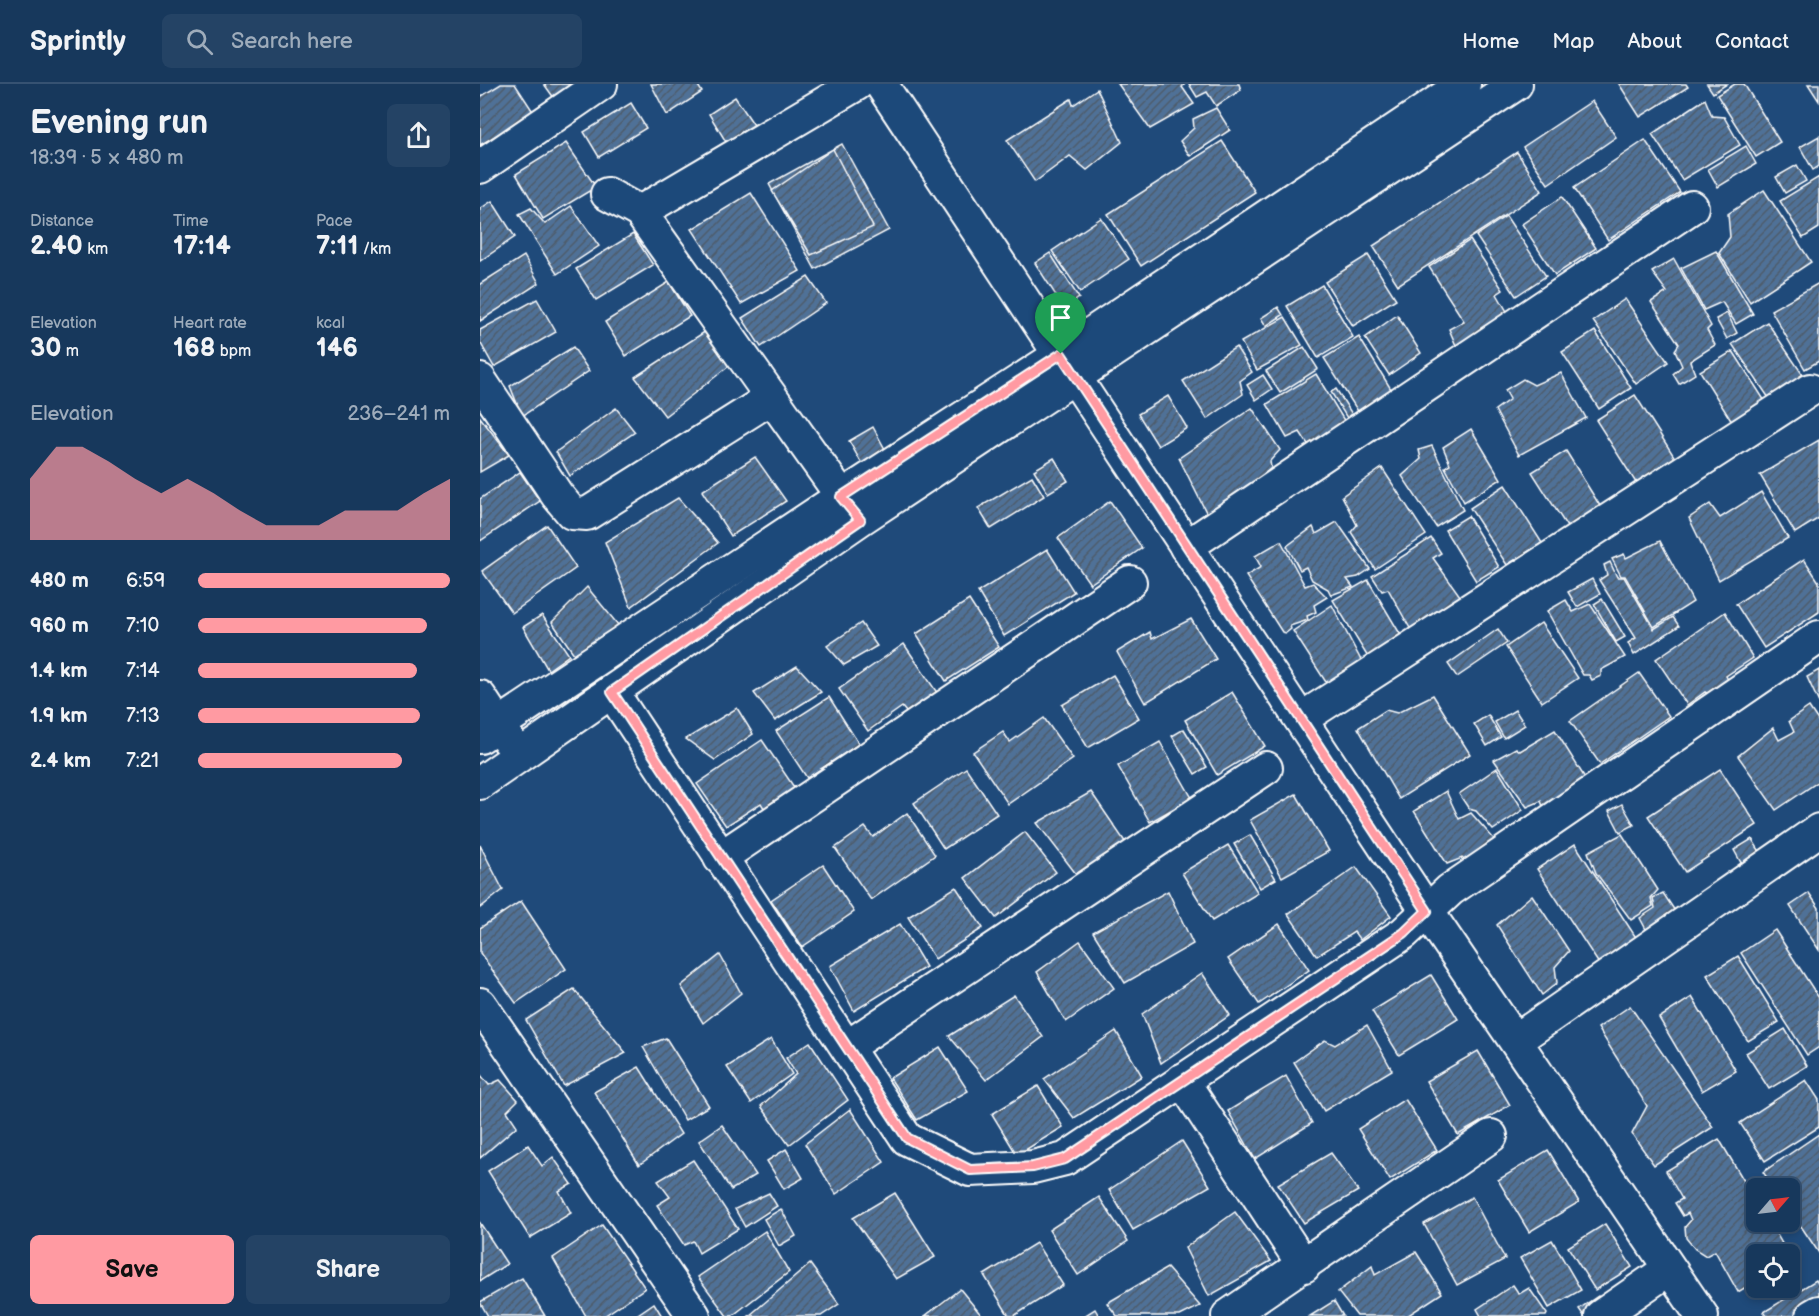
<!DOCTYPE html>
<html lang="en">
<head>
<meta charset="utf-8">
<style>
  :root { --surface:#17385c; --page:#244365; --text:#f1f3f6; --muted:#9eacbb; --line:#365272; --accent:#ff9aa2 }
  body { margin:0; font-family:"Balsamiq Sans",sans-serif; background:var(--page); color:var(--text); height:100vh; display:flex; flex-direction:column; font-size:22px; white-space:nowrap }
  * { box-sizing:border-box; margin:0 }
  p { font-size:20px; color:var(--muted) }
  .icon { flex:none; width:33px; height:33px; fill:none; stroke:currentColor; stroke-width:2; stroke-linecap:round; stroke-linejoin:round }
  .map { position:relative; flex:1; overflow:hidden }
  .sheet { display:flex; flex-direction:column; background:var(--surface); width:480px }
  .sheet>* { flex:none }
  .needle { width:39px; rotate:62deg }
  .fabs { position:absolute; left:1266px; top:1094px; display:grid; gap:12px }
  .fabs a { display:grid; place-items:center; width:54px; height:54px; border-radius:9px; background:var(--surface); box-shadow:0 3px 9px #0003,0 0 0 2px var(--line); font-size:30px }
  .pin { position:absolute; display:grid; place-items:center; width:51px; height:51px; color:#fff; margin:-62px -26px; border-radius:50% 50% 50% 0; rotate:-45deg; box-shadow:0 0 6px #0007 }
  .pin .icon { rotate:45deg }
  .round { display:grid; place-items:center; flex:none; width:63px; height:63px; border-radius:9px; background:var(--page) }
  .head { display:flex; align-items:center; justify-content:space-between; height:102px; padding:0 30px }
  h1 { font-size:33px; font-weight:700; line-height:45px }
  .figures { display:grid; grid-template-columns:repeat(3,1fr); gap:9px; height:102px; padding:6px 30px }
  .figures div { display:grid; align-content:center }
  .figures b { font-size:26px; font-weight:700 }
  .figures small { font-size:16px; font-weight:400 }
  .figures p { font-size:16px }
  .chart { height:168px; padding:12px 30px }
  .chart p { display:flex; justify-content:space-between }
  .chart svg { width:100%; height:108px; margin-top:6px; fill:var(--accent); opacity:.7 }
  .button { display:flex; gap:12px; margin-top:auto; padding:12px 30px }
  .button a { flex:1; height:69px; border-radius:9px; background:var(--accent); color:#111; font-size:24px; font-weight:700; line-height:69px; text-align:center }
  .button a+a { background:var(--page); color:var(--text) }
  ul { padding:0 30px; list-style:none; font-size:20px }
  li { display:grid; grid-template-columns:96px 72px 1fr; align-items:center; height:45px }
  li i { height:15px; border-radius:8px; background:var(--accent) }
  header { display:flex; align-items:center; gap:36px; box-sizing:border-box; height:84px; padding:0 30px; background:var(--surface); border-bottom:2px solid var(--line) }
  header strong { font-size:28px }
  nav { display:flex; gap:33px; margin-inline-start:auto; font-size:21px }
  .search { width:420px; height:54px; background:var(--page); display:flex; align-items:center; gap:15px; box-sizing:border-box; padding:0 21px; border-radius:9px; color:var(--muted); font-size:22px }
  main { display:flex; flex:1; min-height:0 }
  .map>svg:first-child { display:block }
</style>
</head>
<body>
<header>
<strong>Sprintly</strong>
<div class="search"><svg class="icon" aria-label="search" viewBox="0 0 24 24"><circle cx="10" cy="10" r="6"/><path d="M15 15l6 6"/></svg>Search here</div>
<nav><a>Home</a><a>Map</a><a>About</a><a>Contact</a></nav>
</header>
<main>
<section class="sheet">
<div class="head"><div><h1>Evening run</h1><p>18:39 · 5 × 480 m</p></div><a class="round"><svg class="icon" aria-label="share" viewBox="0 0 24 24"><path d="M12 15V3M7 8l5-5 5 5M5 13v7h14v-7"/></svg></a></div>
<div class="figures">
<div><p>Distance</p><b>2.40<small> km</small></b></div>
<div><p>Time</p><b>17:14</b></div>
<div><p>Pace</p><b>7:11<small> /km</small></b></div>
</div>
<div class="figures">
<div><p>Elevation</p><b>30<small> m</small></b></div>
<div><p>Heart rate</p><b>168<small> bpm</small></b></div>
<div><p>kcal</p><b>146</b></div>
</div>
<div class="chart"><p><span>Elevation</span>236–241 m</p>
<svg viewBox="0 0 160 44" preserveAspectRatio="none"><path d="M0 44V19L10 6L20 6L30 12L40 19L50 25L60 19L70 25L80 32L90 38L100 38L110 38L120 32L130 32L140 32L150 25L160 19V44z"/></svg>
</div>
<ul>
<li><b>480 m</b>6:59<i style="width:100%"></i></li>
<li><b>960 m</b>7:10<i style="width:91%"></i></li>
<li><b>1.4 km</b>7:14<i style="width:87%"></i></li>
<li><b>1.9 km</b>7:13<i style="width:88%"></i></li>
<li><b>2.4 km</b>7:21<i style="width:81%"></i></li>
</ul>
<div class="button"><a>Save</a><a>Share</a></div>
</section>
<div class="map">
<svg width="1339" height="1232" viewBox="0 0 1339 1232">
  <defs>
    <pattern id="building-hatch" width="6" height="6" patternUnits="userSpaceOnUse" patternTransform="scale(1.5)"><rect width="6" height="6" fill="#507197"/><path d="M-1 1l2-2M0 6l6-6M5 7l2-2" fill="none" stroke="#4e5b6a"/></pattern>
  </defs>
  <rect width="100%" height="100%" fill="#1f4a7a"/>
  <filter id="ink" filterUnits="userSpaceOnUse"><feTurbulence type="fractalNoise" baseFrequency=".0167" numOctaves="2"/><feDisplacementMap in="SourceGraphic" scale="12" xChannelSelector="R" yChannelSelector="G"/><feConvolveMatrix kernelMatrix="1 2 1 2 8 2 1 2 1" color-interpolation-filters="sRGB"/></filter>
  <g filter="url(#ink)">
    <!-- building -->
    <g fill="url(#building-hatch)" stroke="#fff" stroke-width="1.5">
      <polygon points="21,0 35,0 54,29 0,61 0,13"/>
      <polygon points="64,0 94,0 74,14"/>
      <polygon points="171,0 217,0 222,8 187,31"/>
      <polygon points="638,0 705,0 702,3 714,20 670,45"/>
      <polygon points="709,0 759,0 761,6 736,22 727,8 717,13"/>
      <polygon points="1139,0 1206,0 1208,3 1160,33"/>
      <polygon points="1227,0 1247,0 1233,9"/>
      <polygon points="1255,0 1264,0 1300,58 1276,73 1237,11"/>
      <polygon points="1328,0 1339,0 1339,17"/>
      <polygon points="617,5 642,58 607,86 590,72 555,98 527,56 591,15 593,21"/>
      <polygon points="255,13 274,41 251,66 229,30"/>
      <polygon points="1225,15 1232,32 1244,33 1260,61 1202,96 1172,50"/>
      <polygon points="1112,17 1136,53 1068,100 1043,63"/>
      <polygon points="151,19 166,44 119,73 104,48"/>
      <polygon points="736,24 750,46 710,72 700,57 714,44 713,35"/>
      <polygon points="1339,52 1339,82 1333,86 1320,63"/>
      <polygon points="1165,56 1200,108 1128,156 1094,104"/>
      <polygon points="742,57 775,108 661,182 628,130"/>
      <polygon points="86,59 116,103 63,135 36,90"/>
      <polygon points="362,60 409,146 335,185 289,100"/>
      <polygon points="1266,62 1276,80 1238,103 1228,85"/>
      <polygon points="353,65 393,143 331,171 292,107"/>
      <polygon points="1037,68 1062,107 918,201 893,162"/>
      <polygon points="1317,81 1326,97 1305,109 1296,93"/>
      <polygon points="1339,93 1339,144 1323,154 1300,117"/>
      <polygon points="1284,106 1331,178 1270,218 1239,169 1250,153 1248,130"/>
      <polygon points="271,109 320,187 261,220 212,145"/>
      <polygon points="1082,113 1116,164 1075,191 1042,140"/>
      <polygon points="12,117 35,153 0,177 0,125"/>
      <polygon points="91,122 119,162 77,190 39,130 51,124 65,140"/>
      <polygon points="1026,132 1066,192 1036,212 996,152"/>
      <polygon points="621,134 649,175 600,208 572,167"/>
      <polygon points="153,150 173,181 116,216 96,185"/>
      <polygon points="990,156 1023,206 1017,210 1029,231 978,266 969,245 984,237 949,183"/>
      <polygon points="1236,167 1273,230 1256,240 1242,218 1224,226 1201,184"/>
      <polygon points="570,169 599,214 584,224 555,179"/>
      <polygon points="888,171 916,215 873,242 845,198"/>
      <polygon points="44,172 59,199 0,237 0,200"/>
      <polygon points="1194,175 1231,242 1227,246 1235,261 1210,277 1215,290 1199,300 1193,290 1202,282 1195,266 1199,260 1171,218 1187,208 1172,188"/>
      <polygon points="328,193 346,219 281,263 262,234"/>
      <polygon points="189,198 210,232 146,272 125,238"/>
      <polygon points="1339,199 1339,277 1325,285 1291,226"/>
      <polygon points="842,201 873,253 838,274 807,222"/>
      <polygon points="57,215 76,248 14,283 0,258 0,246"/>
      <polygon points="1145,215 1188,278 1156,300 1113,237"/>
      <polygon points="798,223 803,231 786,242 781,234"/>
      <polygon points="1247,229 1257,249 1247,255 1236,235"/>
      <polygon points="917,231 941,269 909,291 885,254"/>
      <polygon points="805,233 822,261 777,286 761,258"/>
      <polygon points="1287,238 1327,297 1293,320 1252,260"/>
      <polygon points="226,247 253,279 185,332 155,293"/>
      <polygon points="1115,247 1151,304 1119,325 1082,268"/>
      <polygon points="879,253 914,310 881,332 844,274"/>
      <polygon points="93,263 109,287 42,332 30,302"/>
      <polygon points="756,263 772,288 760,297 763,310 727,335 703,297"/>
      <polygon points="824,263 838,285 800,309 786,287"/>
      <polygon points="1253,267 1288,322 1255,343 1220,287"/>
      <polygon points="1081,289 1106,334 1039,371 1015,326 1030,315 1025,306 1043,295 1054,301"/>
      <polygon points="836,290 865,338 829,362 820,348 807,354 787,320"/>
      <polygon points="783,291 792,305 776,316 767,301"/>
      <polygon points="856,305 872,330 867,334 851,308"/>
      <polygon points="1155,311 1197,377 1158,402 1116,336"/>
      <polygon points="688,312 707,344 678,362 658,330"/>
      <polygon points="136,324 155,348 90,392 76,368"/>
      <polygon points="772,324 800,366 790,377 791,384 731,438 699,374"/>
      <polygon points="0,333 29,371 0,388"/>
      <polygon points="393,343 406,367 382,380 369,357"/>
      <polygon points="991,345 1021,395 984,418 965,383 970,380 963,363"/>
      <polygon points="1339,356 1339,434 1315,449 1280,391"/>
      <polygon points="952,362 983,426 956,443 922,392 941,375 939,366"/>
      <polygon points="1086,367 1125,430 1089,446 1052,388"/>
      <polygon points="275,373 306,417 251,452 222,407"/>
      <polygon points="574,374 588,397 568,409 554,386"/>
      <polygon points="902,384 946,451 895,485 871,448 877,441 862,412"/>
      <polygon points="40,388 60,417 0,457 0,415"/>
      <polygon points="552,392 564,412 511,445 498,424"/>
      <polygon points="1025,401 1062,459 1027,481 990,424"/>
      <polygon points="1281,408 1308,454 1239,496 1209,434 1230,420 1240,434"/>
      <polygon points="198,414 238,459 151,523 125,458"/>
      <polygon points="630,417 662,464 610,500 578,454"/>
      <polygon points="988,432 1019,483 996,497 965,446"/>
      <polygon points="857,438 890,485 878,493 867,495 873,503 851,511 848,505 832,496 826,483 820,486 807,462 833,443 836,450"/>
      <polygon points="67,441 96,484 32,529 2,487"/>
      <polygon points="951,454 961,469 953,474 985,519 936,555 908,505 902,507 892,492"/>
      <polygon points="801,457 825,502 833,499 847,513 834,521 836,528 827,532 828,536 810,542 811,545 806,549 802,548 766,492 781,483 775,472"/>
      <polygon points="1180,457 1213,518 1174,543 1145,492 1141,492 1132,475 1144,470 1146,474"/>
      <polygon points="567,465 594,508 524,552 498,508"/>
      <polygon points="1324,475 1339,498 1339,528 1284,564 1256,520"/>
      <polygon points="1130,478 1137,493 1144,493 1174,545 1193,533 1199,542 1154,571 1148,559 1156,554 1119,496 1127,491 1124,481"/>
      <polygon points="1112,495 1120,510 1097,523 1088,508"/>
      <polygon points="888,496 925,558 892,580 853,516"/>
      <polygon points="107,503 139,542 94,570 72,538"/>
      <polygon points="1122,515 1145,553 1136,558 1114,520"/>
      <polygon points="489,516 519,563 466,597 436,550"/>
      <polygon points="1086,516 1093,528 1110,520 1145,573 1121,586 1121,592 1112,596 1109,591 1103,591 1067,527"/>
      <polygon points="852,521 885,584 851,606 813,547"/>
      <polygon points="1245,528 1273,574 1246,592 1250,599 1234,613 1225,608 1207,621 1176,575"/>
      <polygon points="62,531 89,571 68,586 43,543"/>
      <polygon points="711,535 736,575 665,619 637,568 670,548 672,555"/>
      <polygon points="381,539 397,562 364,581 347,562"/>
      <polygon points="1061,539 1098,594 1062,618 1026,563"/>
      <polygon points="1018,545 1027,559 977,593 968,580"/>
      <polygon points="424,560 460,613 430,633 422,623 388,647 359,605"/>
      <polygon points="317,582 341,608 295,637 274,609"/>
      <polygon points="1339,586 1339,619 1327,593"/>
      <polygon points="1159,589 1189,632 1120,680 1090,637"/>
      <polygon points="633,591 659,634 608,664 582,621"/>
      <polygon points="752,608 785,662 737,691 705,636"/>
      <polygon points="953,611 990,670 919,715 878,644 906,626 917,629"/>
      <polygon points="349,613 379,660 327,694 296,647"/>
      <polygon points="1329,623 1339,638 1339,697 1296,726 1258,672 1293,644 1299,656 1314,648 1309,637"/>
      <polygon points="257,624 273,650 235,676 206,655"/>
      <polygon points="1035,626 1045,641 1024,654 1015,638"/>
      <polygon points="1008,631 1021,653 1007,662 994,640"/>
      <polygon points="564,634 593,675 528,720 493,668 523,648 530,658"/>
      <polygon points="704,645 727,683 715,690 692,652"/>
      <polygon points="1075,646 1110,702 1066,730 1061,717 1047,723 1014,676 1036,664 1040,667"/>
      <polygon points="282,656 318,709 287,729 281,719 246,742 217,700"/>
      <polygon points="680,658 712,714 670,738 638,682"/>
      <polygon points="486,684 517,730 464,765 434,719"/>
      <polygon points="1017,684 1043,726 1013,746 996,727 989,725 979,710"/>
      <polygon points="1240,685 1277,741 1205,788 1168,732"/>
      <polygon points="966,707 979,735 991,729 1021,763 990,781 982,774 967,780 934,727"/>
      <polygon points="611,708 650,765 603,799 557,739"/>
      <polygon points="816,710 849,767 802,793 770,736"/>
      <polygon points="1142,720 1154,741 1140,748 1129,727"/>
      <polygon points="427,729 455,771 391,816 355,764 385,743 393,753"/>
      <polygon points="545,748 576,788 516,834 485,794"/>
      <polygon points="1142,750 1178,806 1171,814 1173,822 1151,836 1116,789 1108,768"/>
      <polygon points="770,751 796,795 780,804 754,760"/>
      <polygon points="1272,755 1284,774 1265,786 1254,766"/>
      <polygon points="1095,760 1157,855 1119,880 1057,785"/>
      <polygon points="0,761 23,806 0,824"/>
      <polygon points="748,761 778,809 732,837 702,789"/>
      <polygon points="343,781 374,828 322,863 291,816"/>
      <polygon points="876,783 911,832 880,856 874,848 837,872 808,830"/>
      <polygon points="476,803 503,844 455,875 428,833"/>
      <polygon points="688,807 713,860 645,899 613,848"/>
      <polygon points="1183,809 1199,833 1170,853 1160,834 1175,824 1173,814"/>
      <polygon points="1329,809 1339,824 1339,866 1310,822"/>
      <polygon points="1052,811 1089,867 1075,883 1077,899 1062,911 1017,841"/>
      <polygon points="41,817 86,885 36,919 0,869 0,844"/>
      <polygon points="420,840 446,883 374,927 350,882"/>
      <polygon points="799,840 829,886 779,920 748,875"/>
      <polygon points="1295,846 1339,914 1339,963 1327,971 1261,869"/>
      <polygon points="600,857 634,904 586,938 557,888"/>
      <polygon points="240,871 261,909 223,939 201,902"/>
      <polygon points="1258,872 1299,938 1268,957 1227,891"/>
      <polygon points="722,889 750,931 681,979 662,930"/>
      <polygon points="951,891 978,935 919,971 892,927"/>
      <polygon points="94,905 146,969 84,1002 46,936"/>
      <polygon points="534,911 563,953 506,996 469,952"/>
      <polygon points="1212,913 1256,987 1222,1007 1179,934"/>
      <polygon points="1150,922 1233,1043 1174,1081 1152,1050 1167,1022 1118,944"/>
      <polygon points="887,941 912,986 844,1027 814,978 845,956 855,961"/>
      <polygon points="1305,945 1327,982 1289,1005 1266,969"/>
      <polygon points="636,947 662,992 594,1034 564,995"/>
      <polygon points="186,954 229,1022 205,1036 163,963"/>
      <polygon points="291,955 312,990 271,1019 247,983"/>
      <polygon points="330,958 368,1016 309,1061 281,1022 316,990 306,974"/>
      <polygon points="460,963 488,1007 437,1036 410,994"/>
      <polygon points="998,967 1030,1021 978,1051 946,997"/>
      <polygon points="159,983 201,1050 159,1081 114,1008"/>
      <polygon points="0,990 9,1001 20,996 38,1016 27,1027 37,1042 0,1074"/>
      <polygon points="806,992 832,1039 775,1075 748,1027"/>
      <polygon points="1326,996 1339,1016 1339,1043 1285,1077 1260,1039"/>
      <polygon points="558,1002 583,1043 537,1071 512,1030"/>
      <polygon points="925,1015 957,1066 910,1096 878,1045"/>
      <polygon points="370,1025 404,1078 356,1110 325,1060"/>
      <polygon points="242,1041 276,1091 251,1106 219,1057"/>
      <polygon points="1339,1050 1339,1169 1310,1126 1310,1104 1294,1104 1283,1088"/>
      <polygon points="1239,1055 1276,1117 1276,1137 1289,1137 1308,1170 1276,1170 1276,1197 1258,1208 1235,1167 1226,1172 1215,1165 1206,1154 1205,1143 1211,1136 1208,1129 1203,1132 1195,1119 1202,1115 1186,1087"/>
      <polygon points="702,1057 730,1102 653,1146 629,1106"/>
      <polygon points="48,1061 62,1082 73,1073 92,1100 79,1107 91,1129 50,1154 8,1087"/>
      <polygon points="306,1065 323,1094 304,1105 287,1077"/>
      <polygon points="1068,1066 1099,1118 1049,1148 1018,1096"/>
      <polygon points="851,1069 878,1107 824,1139 798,1100"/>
      <polygon points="213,1076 258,1145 219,1169 213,1157 204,1161 177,1121 190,1113 178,1097"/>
      <polygon points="289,1109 297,1122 265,1143 255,1125"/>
      <polygon points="415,1109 455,1173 416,1195 373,1134"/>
      <polygon points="619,1113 648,1157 598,1191 569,1146"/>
      <polygon points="992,1113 1025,1175 977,1201 944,1140"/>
      <polygon points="301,1125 316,1152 299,1162 284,1135"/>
      <polygon points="755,1128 791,1177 729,1212 705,1164"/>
      <polygon points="0,1139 27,1180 0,1197"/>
      <polygon points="1125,1140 1152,1183 1115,1206 1088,1163"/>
      <polygon points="122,1141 165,1204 124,1232 106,1232 73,1174"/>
      <polygon points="285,1147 309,1188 252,1232 247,1232 218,1193"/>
      <polygon points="1072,1156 1101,1206 1069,1224 1040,1174"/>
      <polygon points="556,1159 583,1201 534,1232 529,1232 504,1191"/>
      <polygon points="936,1168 962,1209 927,1232 877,1232 858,1208 892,1182 895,1191"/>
      <polygon points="330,1180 359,1220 341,1232 269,1232"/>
      <polygon points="687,1184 720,1222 700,1232 637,1232 627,1219"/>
      <polygon points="42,1194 65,1232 8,1232 0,1218"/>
      <polygon points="1336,1196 1339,1201 1339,1220 1320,1232 1287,1232 1284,1228"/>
      <polygon points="1033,1201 1039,1210 1049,1204 1067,1230 1066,1232 1001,1232 997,1225"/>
      <polygon points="480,1205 502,1232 445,1232"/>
      <polygon points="1118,1212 1126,1223 1113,1232 1104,1232 1099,1225"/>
      <polygon points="854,1217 863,1232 830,1232"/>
      <polygon points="174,1219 182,1232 155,1232"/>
      <polygon points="615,1225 619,1232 604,1232"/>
    </g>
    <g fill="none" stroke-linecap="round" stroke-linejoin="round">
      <defs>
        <g id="street">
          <polyline points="401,0 947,827 1222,1232"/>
          <polyline points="0,83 121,0"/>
          <polyline points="127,110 160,128 373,428"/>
          <polyline points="160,128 377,0"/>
          <polyline points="0,296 77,411 92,429 107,430 291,314"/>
          <polyline points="706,463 1212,123"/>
          <polyline points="132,608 427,1055 490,1086 553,1083 585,1075 924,849 970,806 1339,553"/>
          <polyline points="0,613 29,657"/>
          <polyline points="821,635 1330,306"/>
          <polyline points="0,653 361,413 581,270 984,0"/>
          <polyline points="0,699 379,436 1036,0"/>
          <polyline points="240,774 650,498"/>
          <polyline points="0,920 214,1232"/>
          <polyline points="1036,956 1339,746"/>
          <polyline points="367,963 786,684"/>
          <polyline points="702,996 824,1182"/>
          <polyline points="748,1232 1011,1052"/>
          <polyline points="1121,1232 1189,1185"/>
          <polyline points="1332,1232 1339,1228"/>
        </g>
      </defs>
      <!-- street casing -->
      <use href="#street" stroke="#fff" stroke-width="36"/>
      <!-- street -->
      <use href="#street" stroke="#1f4a7a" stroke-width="32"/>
    </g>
  </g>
  <g fill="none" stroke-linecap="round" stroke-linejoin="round" filter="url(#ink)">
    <defs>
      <polygon id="route" points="581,270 947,827 924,849 585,1075 553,1083 490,1086 427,1054 132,608 380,436 361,413"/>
    </defs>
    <!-- route casing -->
    <use href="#route" stroke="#fff" stroke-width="12"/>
    <!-- route -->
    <use href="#route" stroke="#ff9aa2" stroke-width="8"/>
  </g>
</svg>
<div class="fabs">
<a><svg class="needle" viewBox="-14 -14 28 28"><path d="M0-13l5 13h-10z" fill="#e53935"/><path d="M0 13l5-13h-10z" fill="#9eacbb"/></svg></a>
<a><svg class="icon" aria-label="locate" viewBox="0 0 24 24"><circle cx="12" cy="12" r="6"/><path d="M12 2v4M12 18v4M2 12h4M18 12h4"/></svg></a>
</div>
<div class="pin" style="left:581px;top:270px;background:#1e9e55"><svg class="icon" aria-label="arrive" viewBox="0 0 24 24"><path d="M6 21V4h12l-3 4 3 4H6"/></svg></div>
</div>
</main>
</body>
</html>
